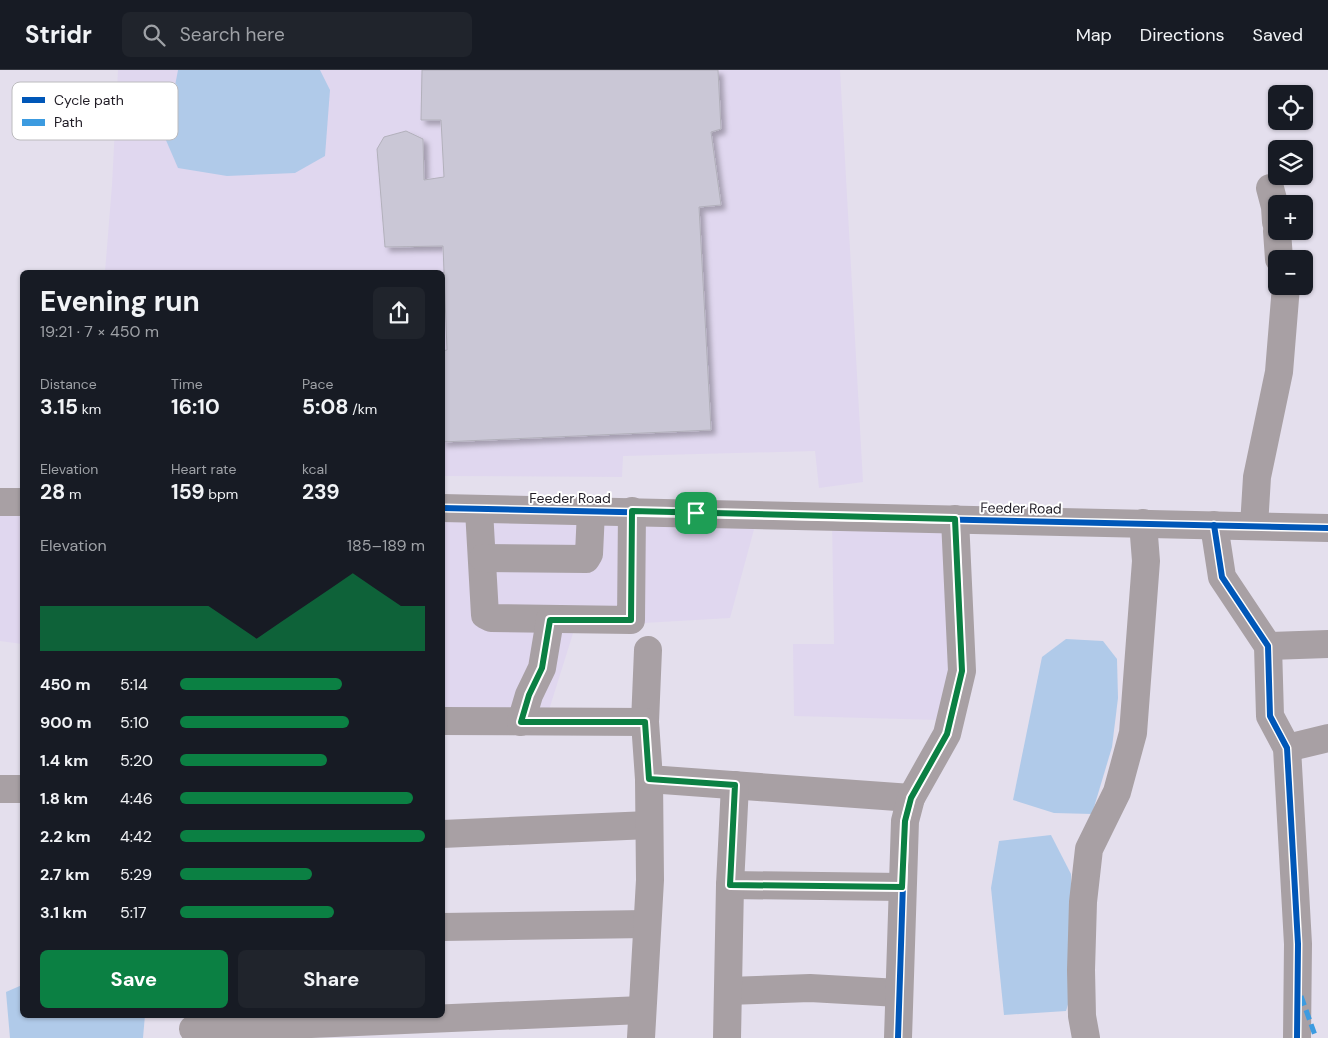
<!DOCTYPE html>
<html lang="en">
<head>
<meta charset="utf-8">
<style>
  :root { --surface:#171b24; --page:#20242c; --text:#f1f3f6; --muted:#9ea1a6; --line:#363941; --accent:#0b8043 }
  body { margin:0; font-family:"DM Sans",sans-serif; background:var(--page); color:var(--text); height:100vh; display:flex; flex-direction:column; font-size:19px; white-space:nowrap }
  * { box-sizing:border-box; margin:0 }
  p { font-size:16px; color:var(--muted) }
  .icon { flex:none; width:28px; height:28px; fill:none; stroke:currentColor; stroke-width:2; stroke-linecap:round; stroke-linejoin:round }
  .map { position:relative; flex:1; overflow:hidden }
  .side { position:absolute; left:20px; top:200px; width:425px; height:748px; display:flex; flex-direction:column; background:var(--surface); border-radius:8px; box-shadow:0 1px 4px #0004 }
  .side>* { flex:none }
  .controls { position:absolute; left:1268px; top:15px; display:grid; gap:10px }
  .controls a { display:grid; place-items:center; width:45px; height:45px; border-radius:8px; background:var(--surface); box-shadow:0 1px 4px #0004; font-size:25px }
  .pin { position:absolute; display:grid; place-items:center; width:42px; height:42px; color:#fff; margin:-21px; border-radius:10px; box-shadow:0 2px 8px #0006 }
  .round { display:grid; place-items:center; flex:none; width:52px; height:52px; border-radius:8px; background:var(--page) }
  .headline { display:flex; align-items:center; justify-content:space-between; height:85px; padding:0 20px }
  h1 { font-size:28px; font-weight:700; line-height:38px }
  .metrics { display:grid; grid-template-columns:repeat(3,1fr); gap:8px; height:85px; padding:5px 20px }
  .metrics div { display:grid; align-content:center }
  .metrics b { font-size:21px; font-weight:700 }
  .metrics small { font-size:14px; font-weight:400 }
  .metrics p { font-size:14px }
  .chart { height:140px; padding:10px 20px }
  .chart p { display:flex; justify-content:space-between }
  .chart svg { width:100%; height:90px; margin-top:5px; fill:var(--accent); opacity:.7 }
  .cta { display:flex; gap:10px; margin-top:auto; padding:10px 20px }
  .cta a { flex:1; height:58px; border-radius:8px; background:var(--accent); color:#fff; font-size:20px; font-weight:700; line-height:58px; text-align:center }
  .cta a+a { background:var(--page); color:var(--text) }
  ul { padding:0 20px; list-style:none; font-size:16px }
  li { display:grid; grid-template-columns:80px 60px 1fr; align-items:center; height:38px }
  li i { height:12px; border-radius:6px; background:var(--accent) }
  header { display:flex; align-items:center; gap:30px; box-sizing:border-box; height:70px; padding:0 25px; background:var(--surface); border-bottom:1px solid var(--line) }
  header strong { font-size:24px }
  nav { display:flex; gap:28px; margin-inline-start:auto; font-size:18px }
  .search { width:350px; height:45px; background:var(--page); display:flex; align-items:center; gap:12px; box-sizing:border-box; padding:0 18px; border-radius:8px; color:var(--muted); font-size:19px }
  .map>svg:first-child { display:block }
</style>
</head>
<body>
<header>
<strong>Stridr</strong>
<div class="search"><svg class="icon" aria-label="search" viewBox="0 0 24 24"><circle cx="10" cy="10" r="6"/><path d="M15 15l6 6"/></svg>Search here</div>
<nav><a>Map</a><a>Directions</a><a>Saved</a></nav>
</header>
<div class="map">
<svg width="1328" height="968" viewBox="0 0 1328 968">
  <defs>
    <filter id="shadow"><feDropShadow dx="4.5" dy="4.5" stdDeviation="2.5" flood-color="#0004"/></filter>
  </defs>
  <rect width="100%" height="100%" fill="#e4dfed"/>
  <!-- built -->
  <g fill="#e0d7ef">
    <polygon points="118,0 840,0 863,412 819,418 815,381 623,386 622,407 443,406 442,202 105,202 112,115"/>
    <polygon points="0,440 22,440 22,574 0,571"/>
    <polygon points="442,447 756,452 730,548 575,557 548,643 443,645"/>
    <polygon points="832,450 948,453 954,599 939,650 794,646 793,574 834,574"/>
  </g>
  <!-- water -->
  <g fill="#b0cae9">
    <polygon points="178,0 320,0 330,20 325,86 295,103 227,106 178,98 165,68"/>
    <polygon points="1066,569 1103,571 1117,589 1118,628 1112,677 1092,744 1054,743 1013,730 1042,587"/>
    <polygon points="1051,765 1071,804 1073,918 1066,941 1004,945 991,818 999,771"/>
    <polygon points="22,915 22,945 145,945 143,968 10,968 6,922"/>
  </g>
  <!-- building -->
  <polygon fill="#cac7d6" stroke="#b2b0bb" filter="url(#shadow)" points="422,0 718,0 721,59 711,62 721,135 699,137 711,360 442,372 442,281 447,280 443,176 385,177 377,79 384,67 406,61 423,69 424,110 444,107 441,50 421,50"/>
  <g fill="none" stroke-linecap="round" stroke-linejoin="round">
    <!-- minor -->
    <g stroke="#a8a0a4" stroke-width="28">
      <polyline points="1270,118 1275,137 1276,152"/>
      <polyline points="1277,161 1279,189"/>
      <polyline points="0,432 22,432"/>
      <polyline points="442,438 1328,458"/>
      <polyline points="479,440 485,545 491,548 631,550 632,441"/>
      <polyline points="1214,455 1222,507 1268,576 1270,646 1287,678 1298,874 1297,968"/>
      <polyline points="1254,456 1257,407 1279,302 1286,216"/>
      <polyline points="483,488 586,489 589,484 591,441"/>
      <polyline points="1268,576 1328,574"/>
      <polyline points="648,580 645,652 649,709 911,728"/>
      <polyline points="442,651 645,652"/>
      <polyline points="521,652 529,625 542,598 550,550"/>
      <polyline points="1287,678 1328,668"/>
      <polyline points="0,719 22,719"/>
      <polyline points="442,764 649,755"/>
      <polyline points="730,815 902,817"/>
      <polyline points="442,857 647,854"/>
      <polyline points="728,921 810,918 899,923"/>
      <polyline points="193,959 642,940"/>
      <polyline points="641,968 650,810 649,709"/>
      <polyline points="727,968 730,815 735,715"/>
      <polyline points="898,968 905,751 911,728 947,664 962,601 955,449"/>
      <polyline points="1086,968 1082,946 1081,900 1083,832 1089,779 1117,722 1133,663 1146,491 1143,453"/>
    </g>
    <!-- quiet -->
    <polyline stroke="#3c9be0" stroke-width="5" stroke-dasharray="10 5" stroke-linecap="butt" points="1301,926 1316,968"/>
    <defs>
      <g id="cycleway">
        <polyline points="442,438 1328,458"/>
        <polyline points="1214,455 1222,507 1268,576 1270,646 1287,678 1298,874 1297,968"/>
        <polyline points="898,968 905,751 911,728 947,664 962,601 955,449"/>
      </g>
    </defs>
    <!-- cycleway casing -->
    <use href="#cycleway" stroke="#fff" stroke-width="9"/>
    <!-- cycleway -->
    <use href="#cycleway" stroke="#0057b8" stroke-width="6"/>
  </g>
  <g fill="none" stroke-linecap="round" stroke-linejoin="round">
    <defs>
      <polygon id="route" points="632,441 955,449 962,601 947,664 911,728 905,751 902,817 730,815 735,715 649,709 645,652 521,652 529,625 542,598 550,550 631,550"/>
    </defs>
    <!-- route casing -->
    <use href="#route" stroke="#fff" stroke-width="10"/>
    <!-- route -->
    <use href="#route" stroke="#0b8043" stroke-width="6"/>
  </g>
  <g text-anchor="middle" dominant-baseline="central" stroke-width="4" stroke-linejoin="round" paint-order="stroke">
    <!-- street labels -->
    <g font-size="14" fill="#201c25" stroke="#fff">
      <text x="570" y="428">Feeder Road</text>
      <text transform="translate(1021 438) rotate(1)">Feeder Road</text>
    </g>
  </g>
  <!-- legend -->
  <rect x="12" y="12" width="166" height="58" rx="8" fill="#fff" stroke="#bcbbbe" stroke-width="1"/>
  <rect x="22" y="27" width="23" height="6" fill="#0057b8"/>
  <rect x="22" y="49" width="23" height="7" fill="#3c9be0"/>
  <g font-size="14" fill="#201c25">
    <text x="54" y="35">Cycle path</text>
    <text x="54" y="57">Path</text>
  </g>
</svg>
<div class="controls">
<a><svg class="icon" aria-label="locate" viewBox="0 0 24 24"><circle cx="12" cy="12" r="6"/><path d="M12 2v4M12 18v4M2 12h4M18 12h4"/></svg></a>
<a><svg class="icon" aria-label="layers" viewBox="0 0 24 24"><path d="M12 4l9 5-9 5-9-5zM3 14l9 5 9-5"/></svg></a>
<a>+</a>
<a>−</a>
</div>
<div class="pin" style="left:696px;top:443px;background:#1e9e55"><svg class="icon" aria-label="arrive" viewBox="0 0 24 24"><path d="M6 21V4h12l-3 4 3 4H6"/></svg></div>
<section class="side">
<div class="headline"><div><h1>Evening run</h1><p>19:21 · 7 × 450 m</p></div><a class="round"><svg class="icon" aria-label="share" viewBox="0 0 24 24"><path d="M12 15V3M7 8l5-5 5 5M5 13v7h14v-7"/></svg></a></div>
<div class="metrics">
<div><p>Distance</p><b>3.15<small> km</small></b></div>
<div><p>Time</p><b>16:10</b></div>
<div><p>Pace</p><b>5:08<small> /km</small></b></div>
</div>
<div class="metrics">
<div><p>Elevation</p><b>28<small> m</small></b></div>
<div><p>Heart rate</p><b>159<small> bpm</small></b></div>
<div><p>kcal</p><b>239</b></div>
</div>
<div class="chart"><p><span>Elevation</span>185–189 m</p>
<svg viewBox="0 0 160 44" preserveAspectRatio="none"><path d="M0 44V22L10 22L20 22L30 22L40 22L50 22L60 22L70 22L80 30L90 38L100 30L110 22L120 14L130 6L140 14L150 22L160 22V44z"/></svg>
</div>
<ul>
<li><b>450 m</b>5:14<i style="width:66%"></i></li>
<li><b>900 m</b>5:10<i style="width:69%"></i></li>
<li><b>1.4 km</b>5:20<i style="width:60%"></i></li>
<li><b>1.8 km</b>4:46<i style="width:95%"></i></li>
<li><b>2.2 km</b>4:42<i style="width:100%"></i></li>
<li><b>2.7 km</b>5:29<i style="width:54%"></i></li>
<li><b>3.1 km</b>5:17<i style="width:63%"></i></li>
</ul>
<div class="cta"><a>Save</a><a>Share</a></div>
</section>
</div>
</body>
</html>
